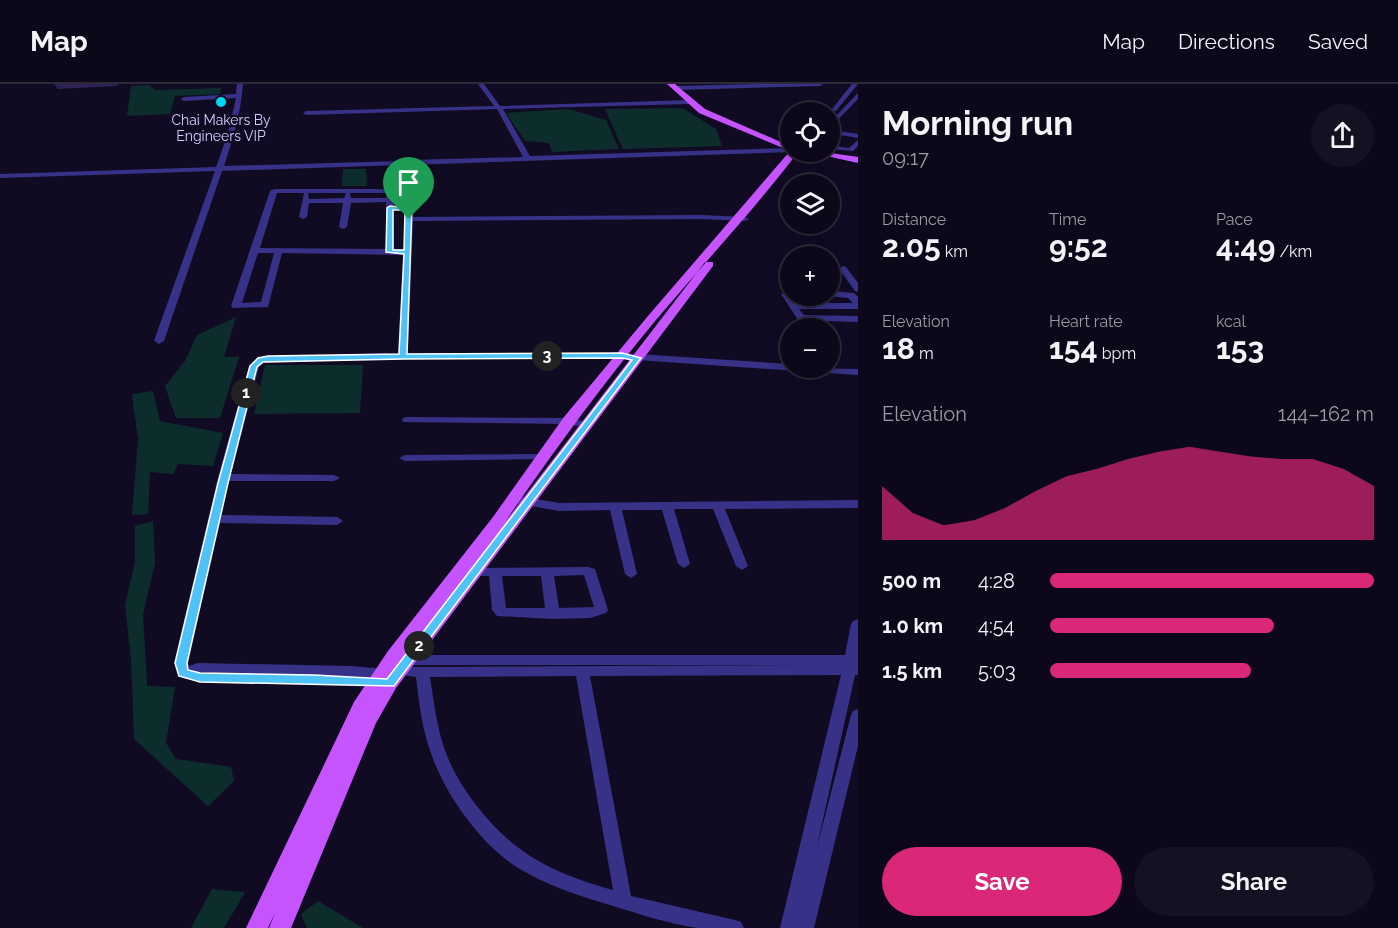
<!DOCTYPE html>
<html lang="en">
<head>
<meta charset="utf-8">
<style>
  :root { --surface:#0c081a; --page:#151123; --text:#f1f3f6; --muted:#9a9aa2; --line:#2c2939; --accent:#db2777 }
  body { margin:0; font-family:Raleway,sans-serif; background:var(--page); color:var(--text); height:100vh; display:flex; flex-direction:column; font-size:22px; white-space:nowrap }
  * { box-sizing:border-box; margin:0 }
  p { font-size:20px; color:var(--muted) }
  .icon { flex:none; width:33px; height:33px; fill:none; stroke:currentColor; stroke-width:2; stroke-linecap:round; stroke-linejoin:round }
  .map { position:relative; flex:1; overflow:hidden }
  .sheet { display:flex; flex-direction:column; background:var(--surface); width:540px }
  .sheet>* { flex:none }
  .buttons { position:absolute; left:780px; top:18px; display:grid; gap:12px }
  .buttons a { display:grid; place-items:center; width:60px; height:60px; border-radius:50%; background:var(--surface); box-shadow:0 3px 15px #0003,0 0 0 2px var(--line); font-size:30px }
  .pin { position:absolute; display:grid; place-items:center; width:51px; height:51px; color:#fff; margin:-62px -26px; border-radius:50% 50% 50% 0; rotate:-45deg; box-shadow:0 0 6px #0007 }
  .pin .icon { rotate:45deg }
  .km { position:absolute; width:30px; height:30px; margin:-15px; border-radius:50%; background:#222; color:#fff; font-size:16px; line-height:30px; text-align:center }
  .round { display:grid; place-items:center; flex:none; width:63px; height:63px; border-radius:32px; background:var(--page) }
  .summary { display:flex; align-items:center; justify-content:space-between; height:102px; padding:0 24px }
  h1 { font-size:33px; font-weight:700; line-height:45px }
  .figures { display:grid; grid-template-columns:repeat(3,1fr); gap:9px; height:102px; padding:6px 24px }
  .figures div { display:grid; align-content:center }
  .figures b { font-size:30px; font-weight:700 }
  .figures small { font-size:16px; font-weight:400 }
  .figures p { font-size:16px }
  .chart { height:168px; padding:12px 24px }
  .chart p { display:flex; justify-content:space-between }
  .chart svg { width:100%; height:108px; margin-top:6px; fill:var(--accent); opacity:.7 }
  .cta { display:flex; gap:12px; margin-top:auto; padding:12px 24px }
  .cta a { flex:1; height:69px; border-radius:36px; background:var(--accent); color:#fff; font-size:24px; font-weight:700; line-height:69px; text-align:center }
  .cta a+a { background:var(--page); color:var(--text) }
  ul { padding:0 24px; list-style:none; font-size:20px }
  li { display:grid; grid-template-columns:96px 72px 1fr; align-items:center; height:45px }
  li i { height:15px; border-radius:8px; background:var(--accent) }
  header { display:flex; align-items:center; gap:36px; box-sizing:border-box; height:84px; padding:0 30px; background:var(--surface); border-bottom:2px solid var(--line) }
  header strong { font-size:28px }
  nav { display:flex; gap:33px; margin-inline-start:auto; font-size:21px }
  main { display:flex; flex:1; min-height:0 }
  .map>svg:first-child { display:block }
</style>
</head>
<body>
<header>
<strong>Map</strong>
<nav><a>Map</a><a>Directions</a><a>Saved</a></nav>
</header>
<main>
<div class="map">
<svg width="858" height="844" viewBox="0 0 858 844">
  <rect width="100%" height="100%" fill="#100b23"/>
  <!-- green -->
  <g fill="#0d2d2d">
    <polygon points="149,1 156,6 221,4 220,10 175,12 170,30 127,32 131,2"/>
    <polygon points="682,24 716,45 722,62 623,65 605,25"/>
    <polygon points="568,25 606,36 619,65 552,68 549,59 525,57 506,29"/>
    <polygon points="343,85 366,85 367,102 342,102"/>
    <polygon points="236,233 224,273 239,273 220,334 176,334 165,302 185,277 197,251"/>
    <polygon points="265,281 363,281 360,329 254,330"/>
    <polygon points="153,307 160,337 223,349 213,382 178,380 173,390 150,388 148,430 132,431 138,355 132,310"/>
    <polygon points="153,437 155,479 143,530 147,602 175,603 166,659 176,675 231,683 234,697 208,722 134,655 131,574 125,521 135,478 135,442"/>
    <polygon points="212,805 245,808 224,844 191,844"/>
    <polygon points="318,817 363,844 307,844 301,830"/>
  </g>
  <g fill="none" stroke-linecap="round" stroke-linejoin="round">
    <!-- minor -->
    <g fill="#373187" fill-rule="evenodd">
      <path d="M237 0H243C241 28 233 55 224 82L401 77 404 74 408 76 523 73 497 25 306 31 303 29 306 27 494 22 478 0H484L500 22 690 16 693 18 690 20 503 25 530 72 790 64V68H792H790L408 81 413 133 701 131 745 133 749 135 745 137 701 135 413 137 408 269H622L790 280V284L858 285V291L622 275H403L264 279 259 283 231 390 334 391 340 394 334 397H229L222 431 337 433 343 437 337 441 220 439 188 579 189 582 198 579 351 582 386 585 388 581H399L393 576 395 572 400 571H845L851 540 853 537 858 535V591H855L816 767 851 631 853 627 858 625V662L814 844H780L841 591 590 592 631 812 735 836 741 838 744 844C729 844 713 844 698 844 669 840 639 830 610 821 579 812 546 801 518 784 481 761 444 709 431 669 422 645 419 619 416 593L395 590 393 594 389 595 390 598 388 602 383 603 200 598 178 593 174 579 218 393 249 282 261 273 398 269 403 171 282 169 268 223 233 224 231 222 270 107 274 105H393L394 165H404L405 135 401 81 222 87 164 257 159 260 154 257 161 237 215 87 0 94V90L216 83 228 49 236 14 184 17 181 15 184 13 236 10ZM277 109H304L299 133 303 135 307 133 309 119H343L339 143 343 145 347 143 351 119 386 118V165L260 164ZM308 109H346L344 114 309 115ZM350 109H386V114H351ZM258 169H274L261 218 242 219ZM402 581H808L414 583ZM576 592 613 806C553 789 515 771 476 721 464 705 453 688 446 669 437 645 434 619 430 593Z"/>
      <polygon points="755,0 823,0 820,2 676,6 673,4 676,2"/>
      <polygon points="852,0 858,0 836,27 832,27 832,25"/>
      <polygon points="858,9 858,15 832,42 830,43 830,38"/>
      <polygon points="833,46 858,50 858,54 835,50 830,54 830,48"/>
      <polygon points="858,56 858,62 853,67 830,65 830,61 849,64"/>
      <polygon points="843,182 846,183 858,199 858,208 855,207 839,185"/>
      <polygon points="784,183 787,184 790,190 790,200 787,199 780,186"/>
      <polygon points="790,207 796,219 853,219 848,214 827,212 830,212 830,207 854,209 858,213 858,225 799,225 804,231 858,232 858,238 798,236 781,210"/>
      <polygon points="407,333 568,334 591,339 592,341 587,344 568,340 403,338 402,336 403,334"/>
      <polygon points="541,370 547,373 545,375 405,377 399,374 405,371"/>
      <polygon points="513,411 559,419 858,416 858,424 725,425 748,482 742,486 736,482 713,425 674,425 690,480 684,484 678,480 662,426 622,426 637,490 631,494 625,490 610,426 559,427 509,418 507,415 509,412"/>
      <path d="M588 483 595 485 596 488 608 526 606 529 590 534 553 535 497 532 492 526 489 492H476L470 488 476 484ZM584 491 594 523 559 524 554 492ZM502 492H541L545 524H506Z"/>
    </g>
    <!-- major -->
    <g fill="#c554ff" fill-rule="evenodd">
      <polygon points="667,0 675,0 705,25 790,62 783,64 699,29"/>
      <path d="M790 67 798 68C754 126 703 180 656 236 602 301 553 368 505 438L705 178H713V182L396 604 376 639 291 844H269L275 829 268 844H246L354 618 388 567 493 433 564 333 648 232Z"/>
      <polygon points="808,68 824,68 858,73 858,79"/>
    </g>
  </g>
  <!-- wall -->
  <polygon fill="#2d2253" points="54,0 118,0 117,2 58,5"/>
  <!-- route -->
  <path fill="#4fc3f7" stroke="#fff" stroke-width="1.5" fill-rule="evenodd" d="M390 122 412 124 407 270 622 269 641 274 394 602 200 598 179 592 175 579 218 399 250 282 258 274 268 272 399 270 404 170 386 168 387 124ZM393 126H405L404 166H393ZM622 274 632 276 387 595 314 591 200 589 188 586 187 579 228 399 257 283 263 278 403 275Z"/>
  <!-- markers -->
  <circle fill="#00d7f8" stroke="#100b23" stroke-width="2" cx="221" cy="18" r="6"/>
  <g text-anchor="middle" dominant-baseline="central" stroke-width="4.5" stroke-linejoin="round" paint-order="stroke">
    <!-- far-poi labels -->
    <g font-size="14" fill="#d4cdff" stroke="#100b23">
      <text x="221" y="36">Chai Makers By<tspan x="221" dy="16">Engineers VIP</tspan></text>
    </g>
  </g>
</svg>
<div class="buttons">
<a><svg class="icon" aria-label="locate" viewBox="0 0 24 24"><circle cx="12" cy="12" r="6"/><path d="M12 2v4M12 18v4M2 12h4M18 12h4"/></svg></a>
<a><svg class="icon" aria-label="layers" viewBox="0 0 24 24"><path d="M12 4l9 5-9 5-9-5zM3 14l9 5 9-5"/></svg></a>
<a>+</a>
<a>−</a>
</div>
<div class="pin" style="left:409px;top:135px;background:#1e9e55"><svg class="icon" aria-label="arrive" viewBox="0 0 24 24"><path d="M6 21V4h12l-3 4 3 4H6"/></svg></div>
<b class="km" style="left:246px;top:309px">1</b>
<b class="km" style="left:419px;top:562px">2</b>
<b class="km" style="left:547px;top:272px">3</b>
</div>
<section class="sheet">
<div class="summary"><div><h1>Morning run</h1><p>09:17</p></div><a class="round"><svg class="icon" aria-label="share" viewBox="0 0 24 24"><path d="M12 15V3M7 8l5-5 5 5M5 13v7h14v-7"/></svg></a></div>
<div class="figures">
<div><p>Distance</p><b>2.05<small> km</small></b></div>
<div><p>Time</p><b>9:52</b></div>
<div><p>Pace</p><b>4:49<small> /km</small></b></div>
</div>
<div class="figures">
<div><p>Elevation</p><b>18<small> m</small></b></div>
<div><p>Heart rate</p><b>154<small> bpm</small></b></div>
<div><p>kcal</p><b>153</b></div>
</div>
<div class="chart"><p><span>Elevation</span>144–162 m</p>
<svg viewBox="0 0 160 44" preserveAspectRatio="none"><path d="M0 44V22L10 33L20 38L30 36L40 31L50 24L60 18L70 15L80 11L90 8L100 6L110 8L120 10L130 11L140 11L150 15L160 22V44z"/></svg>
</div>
<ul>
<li><b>500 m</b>4:28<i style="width:100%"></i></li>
<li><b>1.0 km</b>4:54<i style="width:69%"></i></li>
<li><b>1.5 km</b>5:03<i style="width:62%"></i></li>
</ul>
<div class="cta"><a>Save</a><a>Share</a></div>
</section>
</main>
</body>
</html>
